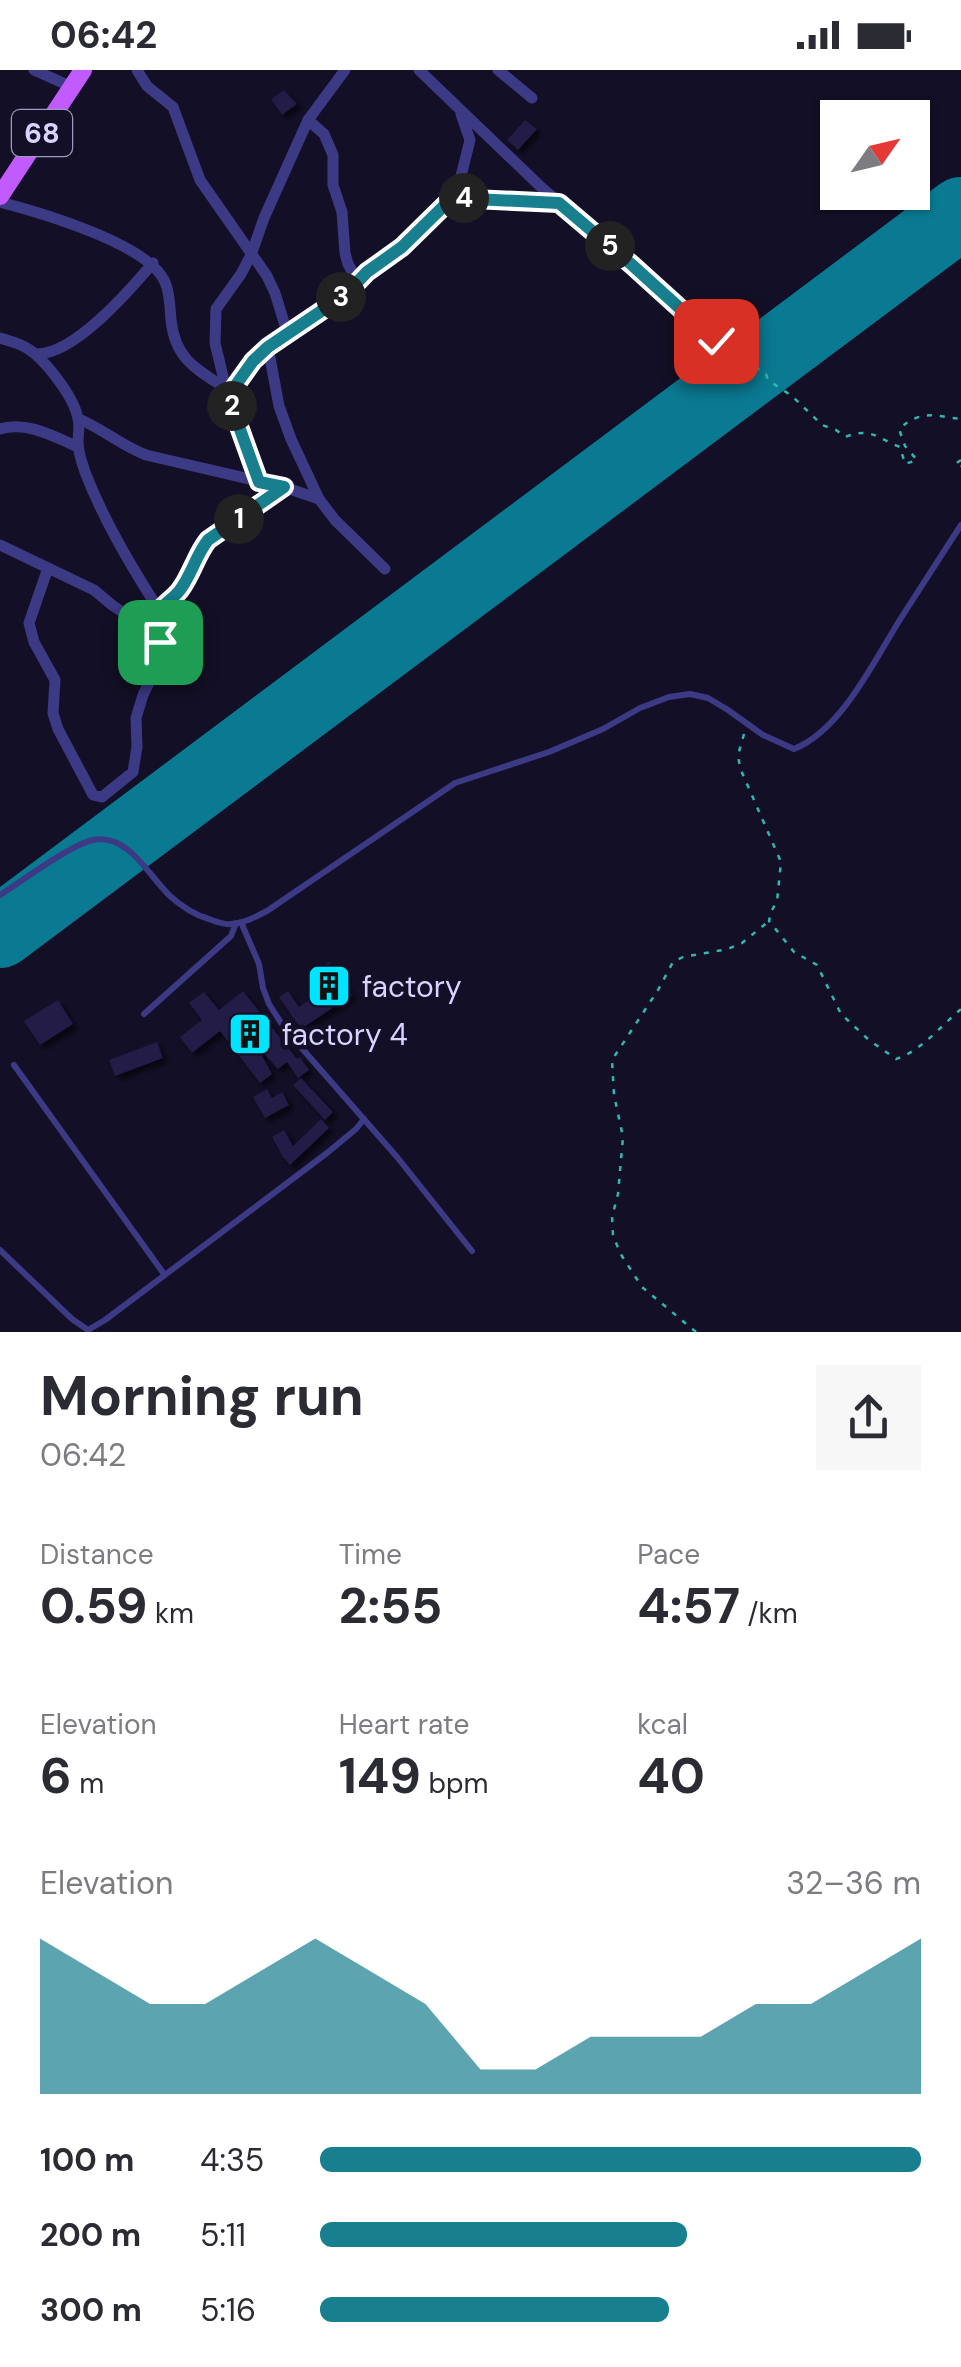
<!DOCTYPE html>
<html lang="en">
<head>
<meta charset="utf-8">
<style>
  :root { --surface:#fff; --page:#f7f7f7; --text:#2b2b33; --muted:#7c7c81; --accent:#187f8f }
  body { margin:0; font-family:"DM Sans",sans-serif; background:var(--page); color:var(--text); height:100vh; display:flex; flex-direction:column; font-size:38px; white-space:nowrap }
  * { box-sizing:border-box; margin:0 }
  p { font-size:32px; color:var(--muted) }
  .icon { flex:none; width:55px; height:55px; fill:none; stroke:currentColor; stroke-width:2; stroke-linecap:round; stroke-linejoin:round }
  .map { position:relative; height:1262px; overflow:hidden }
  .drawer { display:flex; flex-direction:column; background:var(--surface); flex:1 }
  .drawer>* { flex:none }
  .needle { width:65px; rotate:56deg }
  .tools { position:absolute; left:820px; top:30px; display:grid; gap:20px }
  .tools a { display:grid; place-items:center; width:110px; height:110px; border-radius:0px; background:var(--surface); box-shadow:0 2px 8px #0004; font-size:50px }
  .pin { position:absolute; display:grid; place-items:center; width:85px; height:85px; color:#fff; margin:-42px; border-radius:20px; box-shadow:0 5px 15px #0006 }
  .km { position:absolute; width:50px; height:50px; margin:-25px; border-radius:50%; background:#222; color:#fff; font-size:28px; line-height:50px; text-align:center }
  .round { display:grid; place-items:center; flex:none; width:105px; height:105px; border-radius:0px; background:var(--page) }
  .headline { display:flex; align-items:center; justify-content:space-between; height:170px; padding:0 40px }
  h1 { font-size:55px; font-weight:700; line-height:75px }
  .metrics { display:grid; grid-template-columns:repeat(3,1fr); gap:15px; height:170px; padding:10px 40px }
  .metrics div { display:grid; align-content:center }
  .metrics b { font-size:50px; font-weight:700 }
  .metrics small { font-size:28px; font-weight:400 }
  .metrics p { font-size:28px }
  .chart { height:280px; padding:20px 40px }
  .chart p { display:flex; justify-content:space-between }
  .chart svg { width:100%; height:180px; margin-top:10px; fill:var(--accent); opacity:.7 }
  ul { padding:0 40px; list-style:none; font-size:32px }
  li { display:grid; grid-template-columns:160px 120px 1fr; align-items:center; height:75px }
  li i { height:25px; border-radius:12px; background:var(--accent) }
  .status { display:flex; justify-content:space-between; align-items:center; height:70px; padding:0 50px; background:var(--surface); direction:ltr }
  .status svg { height:28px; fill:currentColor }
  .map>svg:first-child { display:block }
</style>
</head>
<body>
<div class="status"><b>06:42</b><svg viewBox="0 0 49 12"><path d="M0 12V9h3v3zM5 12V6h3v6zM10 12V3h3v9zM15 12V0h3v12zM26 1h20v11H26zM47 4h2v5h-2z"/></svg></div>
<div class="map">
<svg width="961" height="1262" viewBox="0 0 961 1262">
  <defs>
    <filter id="shadow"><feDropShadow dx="4.5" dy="4.5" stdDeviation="2.5" flood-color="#0009"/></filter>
  </defs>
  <rect width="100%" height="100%" fill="#130f26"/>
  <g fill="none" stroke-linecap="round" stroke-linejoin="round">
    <!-- runway -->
    <polyline stroke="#0a7a92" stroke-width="72" points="0,862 961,143"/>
  </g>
  <!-- building -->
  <g fill="#241b47" filter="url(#shadow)">
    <polygon points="284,20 297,34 282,45 271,29"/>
    <polygon points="525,50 537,59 518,80 507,70"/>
    <polygon points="329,892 352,925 301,959 279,927 288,921 299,937 318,924 307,908"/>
    <polygon points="243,921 297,989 300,987 309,1000 298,1008 287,992 278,999 263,983 261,984 272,1004 260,1013 220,961 192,983 180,967 202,950 189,933 204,922 219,940"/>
    <polygon points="58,930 73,954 40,975 24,951"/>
    <polygon points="157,972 163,988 115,1006 109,990"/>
    <polygon points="301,1008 333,1042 325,1050 293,1015"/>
    <polygon points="267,1019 272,1028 282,1022 289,1035 265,1048 253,1027"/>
    <polygon points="321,1049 329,1058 290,1095 283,1087 272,1067 284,1060 293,1076"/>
  </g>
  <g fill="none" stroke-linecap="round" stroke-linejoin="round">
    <!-- path -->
    <g stroke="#2fb8b0" stroke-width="2.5" stroke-dasharray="5 8" stroke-linecap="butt">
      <path d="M755 297 766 304 768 310 792 326 822 355 836 360 845 367C871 357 877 368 900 377L905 394 917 390 905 376 899 359C922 339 933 346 961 349"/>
      <polyline points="961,390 955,394 961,396"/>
      <path d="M744 664 738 685 740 698 781 792 777 831 771 842 769 851 794 882 817 895 841 944 869 970 896 989C921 981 941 956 961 939"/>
      <polyline points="696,1262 642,1217 620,1183 613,1165 612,1147 618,1124 623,1067 614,1025 612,990 658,920 673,892 683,887 728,879 742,873 769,851"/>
    </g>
    <!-- lane -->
    <g stroke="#3d3a85" stroke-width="6">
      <path d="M0 825C22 811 70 775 93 770 128 763 148 805 170 826 181 836 195 845 209 849 217 852 223 855 231 854 245 853 255 847 267 841L455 713 549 682 603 659 640 638 669 627 690 624 708 628 728 640 763 665 794 679C842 660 875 589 901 548 921 517 941 486 961 455"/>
      <polyline points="241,852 259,894 263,918 269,934 285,959 397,1087 472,1181"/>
      <polyline points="144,944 231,866 236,853"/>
      <polyline points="14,995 164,1204"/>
      <polyline points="0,1180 72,1249 88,1260 105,1250 327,1083 356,1059 364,1049"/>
    </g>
    <!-- street -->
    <g stroke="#3d3a85" stroke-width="11">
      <polyline points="34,0 72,17"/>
      <polyline points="137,0 147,16 173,37 200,110 267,206 275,223 287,262"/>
      <polyline points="419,0 542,118 631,194 716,271"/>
      <polyline points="498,0 532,28"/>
      <polyline points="308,50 324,64 333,85 333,115 342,142 345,183 348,194 357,210"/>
      <polyline points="452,128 558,133"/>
      <path d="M0 132C39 142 149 174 165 212 170 223 170 238 171 250 175 289 196 299 227 319"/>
      <path d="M0 268C13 272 25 275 35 284 50 297 75 329 78 349 80 356 78 364 78 372 78 382 82 393 85 402 104 451 131 496 159 540"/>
      <polyline points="268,277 279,336 291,369 319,429 335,450 385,499"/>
      <path d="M36 284C74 285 129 221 153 193"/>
      <polyline points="228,327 253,291 268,277 345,225 367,202 402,177 452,128 461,106 470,70 461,44"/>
      <path d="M79 349C103 359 122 376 146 385L284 417 319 429"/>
      <path d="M0 359C27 351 53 366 78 377"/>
      <polyline points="259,413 228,327 215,273 216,239 241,204 251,185 264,148 308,50 345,0"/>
      <polyline points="0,475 94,520 112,535 153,563"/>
      <polyline points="48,498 29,553 34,572 55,610 53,643 58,659 93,725 102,727 133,702 137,677 136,648 143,625 162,586 163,578 153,563 152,556 159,540 184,515 200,479 219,460 247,445 284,417"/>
    </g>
    <!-- primary -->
    <polyline stroke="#c25bff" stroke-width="18" points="0,126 83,0"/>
  </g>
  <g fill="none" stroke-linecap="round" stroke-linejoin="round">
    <defs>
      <path id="route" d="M160 572C157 568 153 564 152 559 151 541 171 532 180 520 192 504 196 485 208 470L284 417 259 412 228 326 253 291 268 277 345 225 367 202 402 177 452 128 559 133 631 194 716 271"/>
    </defs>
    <!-- route casing -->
    <use href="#route" stroke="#fff" stroke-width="20"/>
    <!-- route -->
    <use href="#route" stroke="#187f8f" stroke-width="12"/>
  </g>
  <!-- icons -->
  <defs>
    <symbol id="building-square" viewBox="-11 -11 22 22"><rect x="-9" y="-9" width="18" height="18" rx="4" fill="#00e5ff" stroke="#130f26"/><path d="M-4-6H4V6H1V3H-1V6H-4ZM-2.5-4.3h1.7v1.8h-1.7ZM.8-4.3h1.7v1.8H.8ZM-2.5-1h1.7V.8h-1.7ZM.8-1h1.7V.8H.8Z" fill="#111"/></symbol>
  </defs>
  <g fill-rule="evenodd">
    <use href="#building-square" x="304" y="891" width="50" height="50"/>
    <use href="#building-square" x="225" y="939" width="50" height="50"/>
  </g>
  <g text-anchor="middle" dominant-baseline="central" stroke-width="9" stroke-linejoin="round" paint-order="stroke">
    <!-- shield labels -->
    <rect fill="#130f26" stroke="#9e99be" stroke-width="2.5" x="12" y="40" width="60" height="46" rx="8"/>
    <g font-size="28" font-weight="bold" fill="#d9d4ff">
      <text x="42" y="63">68</text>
    </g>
    <!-- poi labels -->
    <g font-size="30" fill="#d9d4ff" stroke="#130f26" text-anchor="start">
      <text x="362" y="916">factory</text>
      <text x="282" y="964">factory 4</text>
    </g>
  </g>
</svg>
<div class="tools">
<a><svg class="needle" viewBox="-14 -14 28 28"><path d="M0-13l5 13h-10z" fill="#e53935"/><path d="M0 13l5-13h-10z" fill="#7c7c81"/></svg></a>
</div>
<div class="pin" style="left:160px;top:572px;background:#1e9e55"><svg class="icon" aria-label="arrive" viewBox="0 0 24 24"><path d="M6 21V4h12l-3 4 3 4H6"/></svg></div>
<div class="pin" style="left:716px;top:271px;background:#d93025"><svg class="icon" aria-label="check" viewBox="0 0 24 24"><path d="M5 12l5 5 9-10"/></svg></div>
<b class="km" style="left:239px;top:449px">1</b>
<b class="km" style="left:232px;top:336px">2</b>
<b class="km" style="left:341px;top:227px">3</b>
<b class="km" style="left:464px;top:128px">4</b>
<b class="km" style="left:610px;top:176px">5</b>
</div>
<section class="drawer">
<div class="headline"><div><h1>Morning run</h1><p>06:42</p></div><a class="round"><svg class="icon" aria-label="share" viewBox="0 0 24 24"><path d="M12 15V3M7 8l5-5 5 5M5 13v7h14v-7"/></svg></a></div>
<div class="metrics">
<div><p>Distance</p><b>0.59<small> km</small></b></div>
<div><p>Time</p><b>2:55</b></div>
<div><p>Pace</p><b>4:57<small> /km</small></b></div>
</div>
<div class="metrics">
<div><p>Elevation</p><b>6<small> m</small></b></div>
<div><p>Heart rate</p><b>149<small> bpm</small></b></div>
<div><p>kcal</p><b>40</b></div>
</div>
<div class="chart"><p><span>Elevation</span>32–36 m</p>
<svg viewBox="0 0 160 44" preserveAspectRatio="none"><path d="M0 44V6L10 14L20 22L30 22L40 14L50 6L60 14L70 22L80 38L90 38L100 30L110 30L120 30L130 22L140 22L150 14L160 6V44z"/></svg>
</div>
<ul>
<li><b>100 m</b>4:35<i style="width:100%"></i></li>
<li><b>200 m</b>5:11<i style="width:61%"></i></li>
<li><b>300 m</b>5:16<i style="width:58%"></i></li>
</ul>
</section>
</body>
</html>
